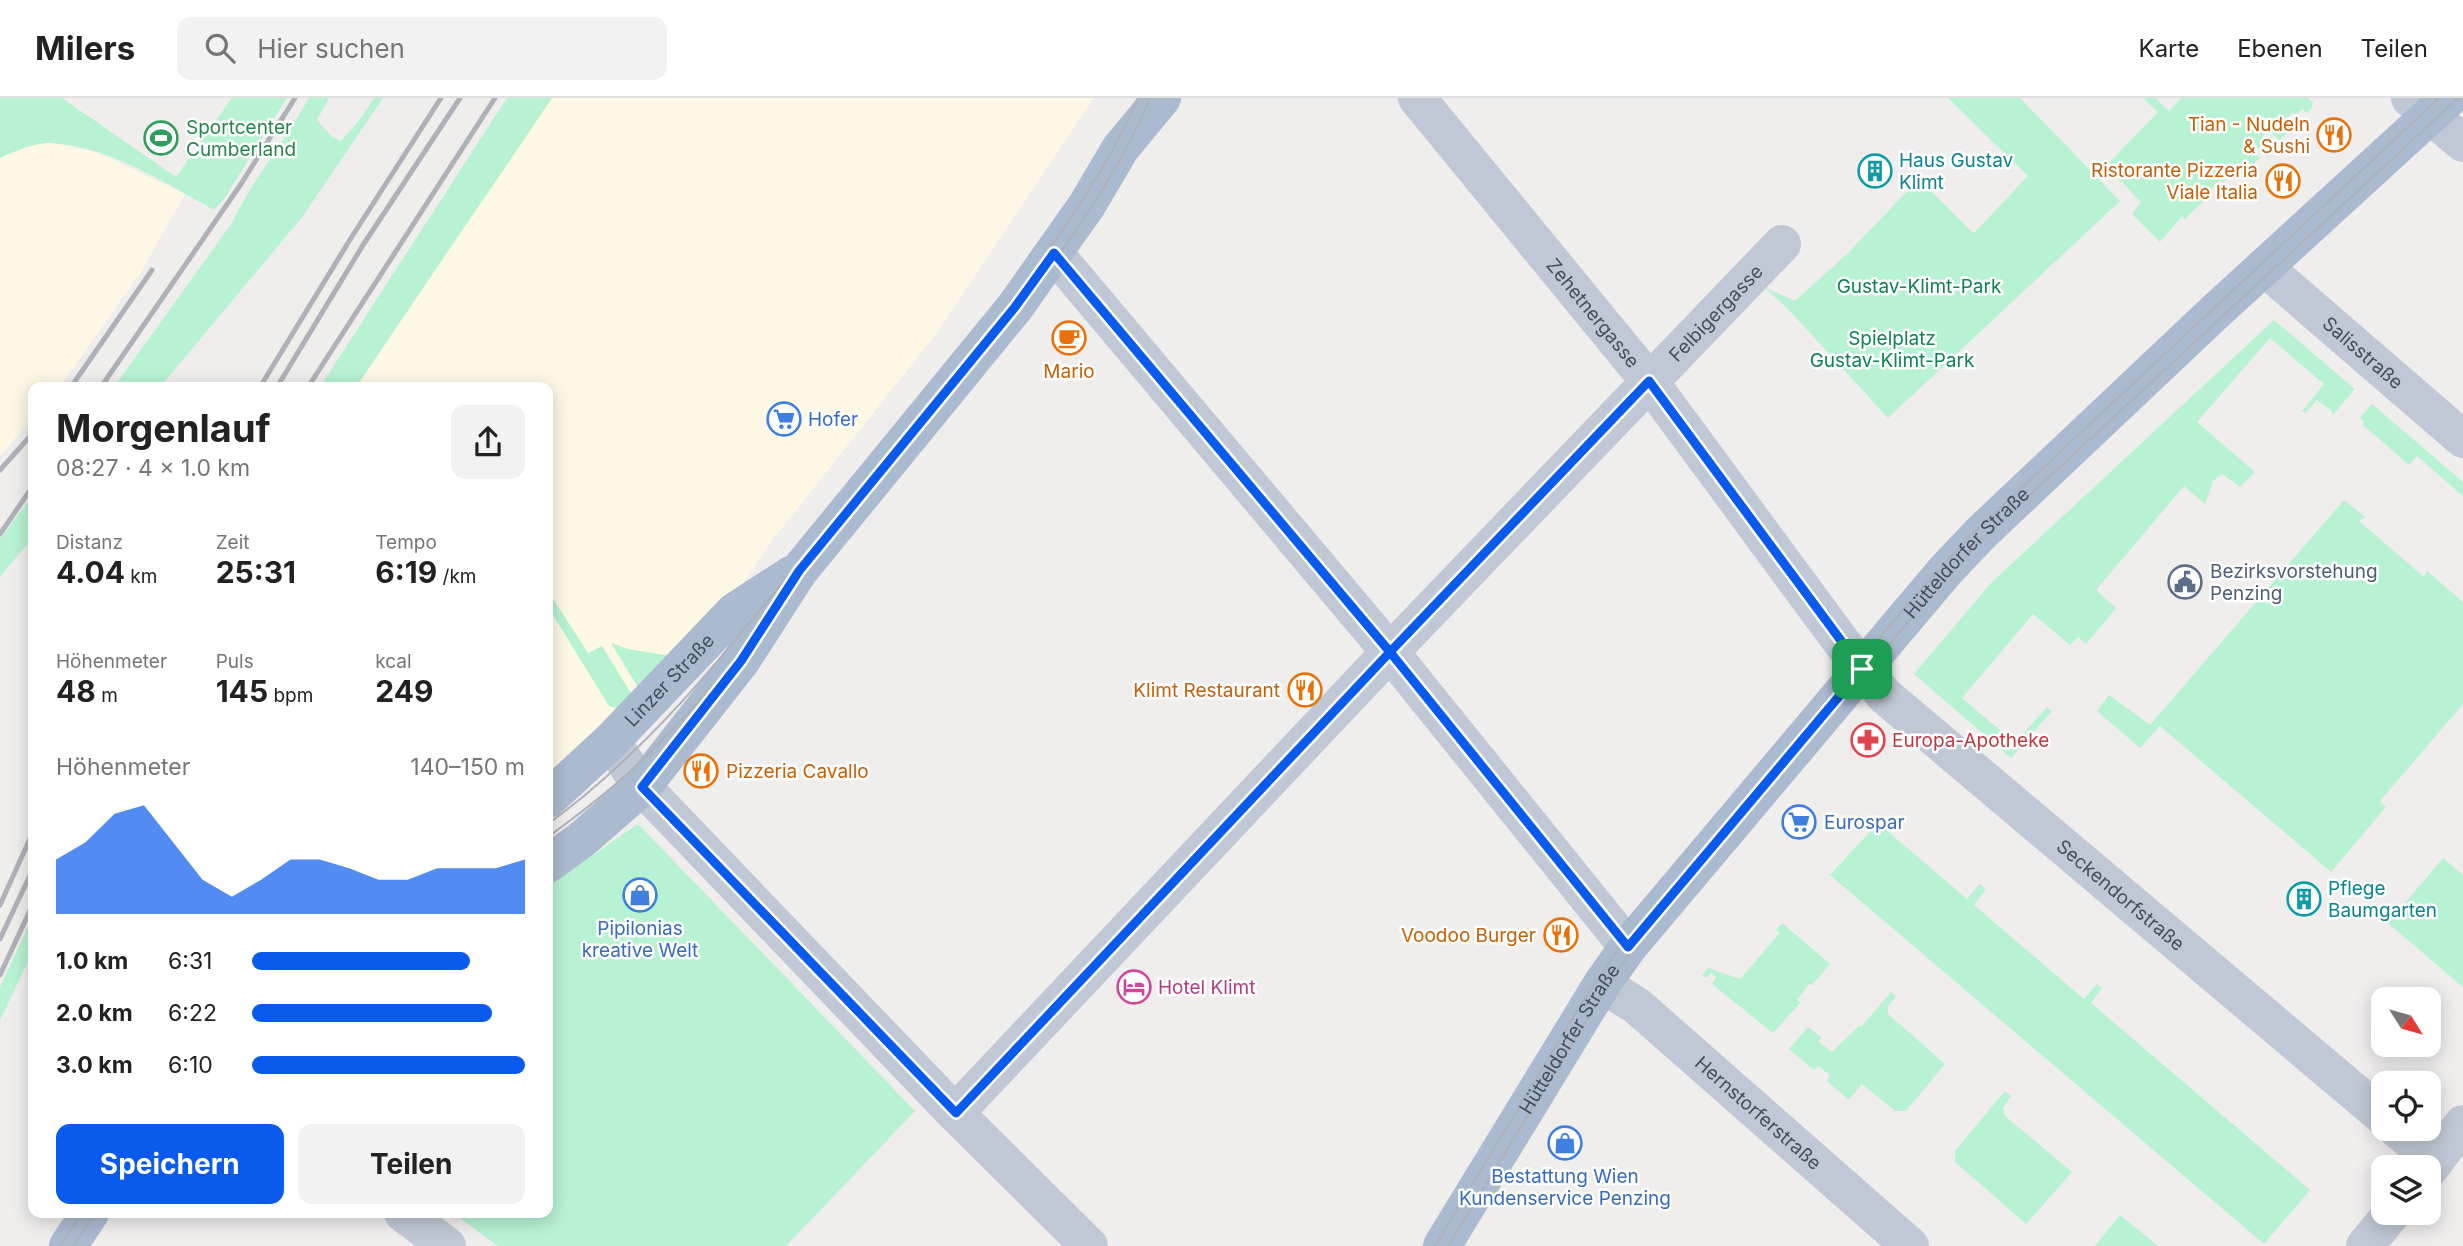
<!DOCTYPE html>
<html lang="de">
<head>
<meta charset="utf-8">
<style>
  :root { --surface:#fff; --page:#f2f2f2; --text:#222; --muted:#767676; --line:#e0e0e0; --accent:#0a5bed }
  body { margin:0; font-family:Inter,sans-serif; background:var(--page); color:var(--text); height:100vh; display:flex; flex-direction:column; font-size:26px; white-space:nowrap }
  * { box-sizing:border-box; margin:0 }
  p { font-size:23px; color:var(--muted) }
  .icon { flex:none; width:38px; height:38px; fill:none; stroke:currentColor; stroke-width:2; stroke-linecap:round; stroke-linejoin:round }
  .map { position:relative; flex:1; overflow:hidden }
  .sheet { position:absolute; left:28px; top:284px; width:525px; height:836px; display:flex; flex-direction:column; background:var(--surface); border-radius:14px; box-shadow:0 4px 18px #0003 }
  .sheet>* { flex:none }
  .needle { width:46px; rotate:127deg }
  .buttons { position:absolute; left:2371px; top:889px; display:grid; gap:14px }
  .buttons a { display:grid; place-items:center; width:70px; height:70px; border-radius:14px; background:var(--surface); box-shadow:0 4px 18px #0003; font-size:35px }
  .pin { position:absolute; display:grid; place-items:center; width:60px; height:60px; color:#fff; margin:-30px; border-radius:14px; box-shadow:0 4px 10px #0006 }
  .round { display:grid; place-items:center; flex:none; width:74px; height:74px; border-radius:14px; background:var(--page) }
  .headline { display:flex; align-items:center; justify-content:space-between; height:119px; padding:0 28px }
  h1 { font-size:38px; font-weight:700; line-height:52px }
  .metrics { display:grid; grid-template-columns:repeat(3,1fr); gap:10px; height:119px; padding:7px 28px }
  .metrics div { display:grid; align-content:center }
  .metrics b { font-size:30px; font-weight:700 }
  .metrics small { font-size:19px; font-weight:400 }
  .metrics p { font-size:19px }
  .chart { height:196px; padding:14px 28px }
  .chart p { display:flex; justify-content:space-between }
  .chart svg { width:100%; height:126px; margin-top:7px; fill:var(--accent); opacity:.7 }
  .action { display:flex; gap:14px; margin-top:auto; padding:14px 28px }
  .action a { flex:1; height:80px; border-radius:14px; background:var(--accent); color:#fff; font-size:28px; font-weight:700; line-height:80px; text-align:center }
  .action a+a { background:var(--page); color:var(--text) }
  ul { padding:0 28px; list-style:none; font-size:23px }
  li { display:grid; grid-template-columns:112px 84px 1fr; align-items:center; height:52px }
  li i { height:18px; border-radius:9px; background:var(--accent) }
  header { display:flex; align-items:center; gap:42px; box-sizing:border-box; height:98px; padding:0 35px; background:var(--surface); border-bottom:2px solid var(--line) }
  header strong { font-size:33px }
  nav { display:flex; gap:38px; margin-inline-start:auto; font-size:24px }
  .search { width:490px; height:63px; background:var(--page); display:flex; align-items:center; gap:18px; box-sizing:border-box; padding:0 24px; border-radius:14px; color:var(--muted); font-size:26px }
  .map>svg:first-child { display:block }
</style>
</head>
<body>
<header>
<strong>Milers</strong>
<div class="search"><svg class="icon" aria-label="search" viewBox="0 0 24 24"><circle cx="10" cy="10" r="6"/><path d="M15 15l6 6"/></svg>Hier suchen</div>
<nav><a>Karte</a><a>Ebenen</a><a>Teilen</a></nav>
</header>
<div class="map">
<svg width="2463" height="1148" viewBox="0 0 2463 1148">
  <rect width="100%" height="100%" fill="#f0eded"/>
  <!-- commercial -->
  <g fill="#fdf8e4">
    <polygon points="551,0 1094,0 936,236 774,440 726,509 548,685 548,289 356,289"/>
    <polygon points="49,44 99,55 185,96 141,174 60,289 33,289 33,320 0,358 0,60 17,52"/>
  </g>
  <!-- green -->
  <g fill="#b7f2d2">
    <path d="M0 0H62L176 79 232 0H287L226 98 214 112C165 85 109 48 51 45 34 44 15 53 0 60Z"/>
    <path d="M309 0H329L317 22 331 38 341 43 361 20 374 0H383L303 118 160 289H114L232 125C253 81 285 43 309 0Z"/>
    <polygon points="507,0 552,0 356,289 320,289"/>
    <polygon points="1948,0 2020,0 2120,103 1888,320 1789,212 1764,189 1795,203 1848,155 1919,81 1973,135 1976,133 2028,78"/>
    <polygon points="2143,0 2155,0 2169,13 2181,0 2307,0 2313,4 2312,10 2307,15 2302,11 2297,16 2292,15 2286,22 2291,31 2279,43 2270,32 2262,39 2265,44 2254,54 2260,60 2238,80 2233,76 2223,84 2220,82 2209,93 2211,96 2185,121 2182,118 2160,144 2132,116 2141,104 2106,68 2158,14"/>
    <polygon points="2274,222 2355,291 2333,317 2331,312 2317,302 2305,315 2302,313 2324,286 2270,240 2197,324 2255,374 2240,389 2222,376 2213,383 2205,406 2184,388 2096,492 2116,510 2086,546 2078,539 2070,547 2033,516 1962,600 2015,645 2047,609 2052,613 2011,660 1914,576 1991,485"/>
    <polygon points="2372,306 2463,384 2463,398 2417,358 2409,367 2363,327 2364,324 2360,320"/>
    <polygon points="33,397 33,439 0,479 0,441"/>
    <polygon points="2344,402 2365,419 2359,423 2424,479 2427,473 2463,504 2463,606 2380,703 2386,709 2331,774 2160,628 2140,650 2097,613 2109,597 2150,627"/>
    <polygon points="548,493 588,555 602,548 632,597 619,611 609,608 548,509"/>
    <polygon points="611,545 628,551 670,558 639,591"/>
    <polygon points="1878,725 1967,801 1979,786 1986,791 1974,807 2084,901 2097,886 2102,890 2091,905 2310,1092 2264,1146 1830,777"/>
    <polygon points="638,726 915,1013 786,1148 498,1148 453,1115 548,1115 548,788"/>
    <polygon points="2443,760 2463,777 2463,889 2388,825"/>
    <polygon points="33,818 33,853 0,922 0,889"/>
    <polygon points="1782,825 1830,866 1812,887 1809,886 1797,902 1801,904 1773,935 1712,886 1716,879 1711,875 1706,880 1702,877 1708,870 1740,881 1780,835 1776,832"/>
    <polygon points="1891,894 1896,898 1888,908 1888,916 1945,966 1906,1013 1895,1013 1862,986 1849,1002 1827,983 1830,977 1818,968 1814,972 1789,951 1808,929 1821,939 1819,944 1832,954 1859,928 1862,928"/>
    <polygon points="2005,993 2011,998 2003,1010 2005,1018 2072,1074 2026,1126 1955,1064 1955,1053"/>
    <polygon points="2120,1117 2157,1147 2158,1148 2095,1148"/>
  </g>
  <g fill="none" stroke-linecap="round" stroke-linejoin="round">
    <!-- minor -->
    <g stroke="#bfc8d4" stroke-width="38">
      <path id="s1" d="M1417 0 1649 283 1840 542 1884 597 2384 1019"/>
      <polyline points="2410,0 2463,45"/>
      <polyline points="1054,155 1390,554 1628,849"/>
      <path id="s2" d="M2264 169 2463 341"/>
      <polyline points="611,643 642,689 656,703 955,1015 1089,1148"/>
      <path id="s3" d="M1602 886 1637 908 1910 1148"/>
      <path id="s4" d="M955 1015 1390 554 1782 146"/>
      <polyline points="2397,1031 2435,1063"/>
      <polyline points="2429,1071 2463,1026"/>
      <polyline points="403,1115 447,1148"/>
      <polyline points="2365,1148 2392,1115"/>
    </g>
    <!-- major -->
    <g stroke="#aabacf" stroke-width="38">
      <path id="s5" d="M548 701 611 643 734 514 791 477"/>
      <polyline points="548,766 581,742 642,689 741,563 799,473 1015,209 1087,107 1120,51 1162,0"/>
      <polyline points="68,1148 90,1115"/>
      <path id="s6" d="M1442 1148 1602 886 1628 849 1945 473 1980 436 2215 214 2449 0"/>
    </g>
    <!-- tram -->
    <g stroke="#afb1b8" stroke-width="2">
      <path d="M548 726C666 640 754 518 846 406 915 322 987 240 1050 150 1083 102 1115 54 1138 0"/>
      <path d="M548 739C578 717 611 692 638 666 726 582 799 482 876 388 948 301 1022 215 1084 120 1109 82 1133 43 1150 0"/>
      <polyline points="60,1148 82,1115"/>
      <polyline points="73,1148 95,1115"/>
      <polyline points="1435,1148 1586,898 1616,855 1906,508 1969,439 2439,0"/>
      <polyline points="1448,1148 1590,916 1628,858 1929,499 1979,444 2458,0"/>
    </g>
    <!-- rail -->
    <g stroke="#afb1b8" stroke-width="5">
      <polyline points="71,289 152,172"/>
      <polyline points="101,289 241,86 295,0"/>
      <polyline points="260,289 351,140 441,0"/>
      <polyline points="277,289 363,147 460,0"/>
      <polyline points="308,289 495,0"/>
      <polyline points="0,372 33,335"/>
      <polyline points="0,436 33,388"/>
      <polyline points="0,807 33,734"/>
      <polyline points="0,841 33,771"/>
      <polyline points="0,877 33,806"/>
    </g>
  </g>
  <g fill="none" stroke-linecap="round" stroke-linejoin="round">
    <defs>
      <polyline id="route" points="1862,571 1649,283 1390,554 1054,155 1015,209 799,473 741,563 642,689 956,1015 1390,554 1628,849 1862,571"/>
    </defs>
    <!-- route casing -->
    <use href="#route" stroke="#fff" stroke-width="14"/>
    <!-- route -->
    <use href="#route" stroke="#0a5bed" stroke-width="9"/>
  </g>
  <!-- icons -->
  <defs>
    <symbol id="restaurant-ring" viewBox="-11 -11 22 22"><circle r="9.5" fill="#fff" stroke="#e8710a" stroke-width="1.5"/><path d="M-5-6h1v4h1v-4h1v4h1v-4h1v5L-1.5 .5V6h-2V.5L-5-1ZM5-6V6H3V1.5H1.5Q1.5-4 5-6Z" fill="#e8710a"/></symbol>
    <symbol id="stadium-ring" viewBox="-11 -11 22 22"><circle r="9.5" fill="#fff" stroke="#2e9e5b" stroke-width="1.5"/><path d="M0-5a6.5 5 0 1 0 0 10a6.5 5 0 1 0 0-10ZM-3.5-1.8h7v3.6h-7Z" fill="#2e9e5b"/></symbol>
    <symbol id="building-ring" viewBox="-11 -11 22 22"><circle r="9.5" fill="#fff" stroke="#0f9aa8" stroke-width="1.5"/><path d="M-4-6H4V6H1V3H-1V6H-4ZM-2.5-4.3h1.7v1.8h-1.7ZM.8-4.3h1.7v1.8H.8ZM-2.5-1h1.7V.8h-1.7ZM.8-1h1.7V.8H.8Z" fill="#0f9aa8"/></symbol>
    <symbol id="cafe-ring" viewBox="-11 -11 22 22"><circle r="9.5" fill="#fff" stroke="#e8710a" stroke-width="1.5"/><path d="M-5.5-4.5H6V0H3Q3 3.5 0 3.5H-2.5Q-5.5 3.5-5.5 0ZM3-3.2v2h1.7v-2ZM-6 4.5H4V6H-6Z" fill="#e8710a"/></symbol>
    <symbol id="supermarket-ring" viewBox="-11 -11 22 22"><circle r="9.5" fill="#fff" stroke="#3f7fe0" stroke-width="1.5"/><path d="M-6-5.5h2.5l.6 2H6L4.5 2H-2.5L-4.4-4H-6ZM-1.5 3.2a1.3 1.3 0 1 0 .1 0ZM3 3.2a1.3 1.3 0 1 0 .1 0Z" fill="#3f7fe0"/></symbol>
    <symbol id="civic-ring" viewBox="-11 -11 22 22"><circle r="9.5" fill="#fff" stroke="#5c6f8a" stroke-width="1.5"/><path d="M-.6-6.5H3V-4.5H.6V-3L4-1V1h2V6H-6V1h2V-1L-.6-3ZM-1.2 2.5V6h2.4V2.5Z" fill="#5c6f8a"/></symbol>
    <symbol id="pharmacy-ring" viewBox="-11 -11 22 22"><circle r="9.5" fill="#fff" stroke="#e0444e" stroke-width="1.5"/><path d="M-2-6h4v4h4v4h-4v4h-4v-4h-4v-4h4Z" fill="#e0444e"/></symbol>
    <symbol id="shop-ring" viewBox="-11 -11 22 22"><circle r="9.5" fill="#fff" stroke="#3f7fe0" stroke-width="1.5"/><path d="M-5-2.5h2.3a2.7 3.5 0 0 1 5.4 0H5L5.5 6h-11ZM-1.5-2.5h3a1.5 2.3 0 0 0-3 0Z" fill="#3f7fe0"/></symbol>
    <symbol id="hotel-ring" viewBox="-11 -11 22 22"><circle r="9.5" fill="#fff" stroke="#d1479c" stroke-width="1.5"/><path d="M-6-4.5h1.5V1H6V5H4.5V3h-9V5H-6ZM-4 0a1.8 1.8 0 1 1 3.6 0ZM.5 0V-2.5h3Q6-2.5 6 0Z" fill="#d1479c"/></symbol>
  </defs>
  <g fill-rule="evenodd">
    <use href="#restaurant-ring" x="2315" y="18" width="38" height="38"/>
    <use href="#stadium-ring" x="142" y="21" width="38" height="38"/>
    <use href="#building-ring" x="1856" y="54" width="38" height="38"/>
    <use href="#restaurant-ring" x="2264" y="64" width="38" height="38"/>
    <use href="#cafe-ring" x="1050" y="221" width="38" height="38"/>
    <use href="#supermarket-ring" x="765" y="302" width="38" height="38"/>
    <use href="#civic-ring" x="2166" y="465" width="38" height="38"/>
    <use href="#restaurant-ring" x="1286" y="573" width="38" height="38"/>
    <use href="#pharmacy-ring" x="1849" y="623" width="38" height="38"/>
    <use href="#restaurant-ring" x="682" y="654" width="38" height="38"/>
    <use href="#supermarket-ring" x="1780" y="705" width="38" height="38"/>
    <use href="#shop-ring" x="621" y="778" width="38" height="38"/>
    <use href="#building-ring" x="2285" y="782" width="38" height="38"/>
    <use href="#restaurant-ring" x="1542" y="818" width="38" height="38"/>
    <use href="#hotel-ring" x="1115" y="870" width="38" height="38"/>
    <use href="#shop-ring" x="1546" y="1026" width="38" height="38"/>
  </g>
  <g text-anchor="middle" dominant-baseline="central" stroke-width="5" stroke-linejoin="round" paint-order="stroke">
    <!-- food labels -->
    <g font-size="19" fill="#c56008" stroke="#fff" text-anchor="end">
      <text x="2310" y="26">Tian - Nudeln<tspan x="2310" dy="22">&amp; Sushi</tspan></text>
      <text x="2258" y="72">Ristorante Pizzeria<tspan x="2258" dy="22">Viale Italia</tspan></text>
      <text x="1069" y="273" text-anchor="middle">Mario</text>
      <text x="1280" y="592">Klimt Restaurant</text>
      <text x="726" y="673" text-anchor="start">Pizzeria Cavallo</text>
      <text x="1536" y="837">Voodoo Burger</text>
    </g>
    <!-- leisure labels -->
    <g font-size="19" fill="#27864d" stroke="#fff" text-anchor="start">
      <text x="186" y="29">Sportcenter<tspan x="186" dy="22">Cumberland</tspan></text>
    </g>
    <!-- culture labels -->
    <g font-size="19" fill="#0d838f" stroke="#fff" text-anchor="start">
      <text x="1899" y="62">Haus Gustav<tspan x="1899" dy="22">Klimt</tspan></text>
      <text x="2328" y="790">Pflege<tspan x="2328" dy="22">Baumgarten</tspan></text>
    </g>
    <!-- park labels -->
    <g font-size="19" fill="#0f8352" stroke="#fff">
      <text x="1919" y="188">Gustav-Klimt-Park</text>
      <text x="1892" y="240">Spielplatz<tspan x="1892" dy="22">Gustav-Klimt-Park</tspan></text>
    </g>
    <!-- street labels -->
    <g font-size="19" fill="#444f5c" stroke="#fff">
      <text stroke="none"><textPath href="#s1" startOffset="278">Zehetnergasse</textPath></text>
      <text stroke="none"><textPath href="#s4" startOffset="1104">Felbigergasse</textPath></text>
      <text stroke="none"><textPath href="#s2" startOffset="131">Salisstraße</textPath></text>
      <text stroke="none"><textPath href="#s6" startOffset="872">Hütteldorfer Straße</textPath></text>
      <text stroke="none"><textPath href="#s5" startOffset="170">Linzer Straße</textPath></text>
      <text stroke="none"><textPath href="#s1" startOffset="1068">Seckendorfstraße</textPath></text>
      <text stroke="none"><textPath href="#s6" startOffset="243">Hütteldorfer Straße</textPath></text>
      <text stroke="none"><textPath href="#s3" startOffset="203">Hernstorferstraße</textPath></text>
    </g>
    <!-- shop labels -->
    <g font-size="19" fill="#366cbe" stroke="#fff" text-anchor="start">
      <text x="808" y="321">Hofer</text>
      <text x="1824" y="724">Eurospar</text>
      <text x="640" y="830" text-anchor="middle">Pipilonias<tspan x="640" dy="22">kreative Welt</tspan></text>
      <text x="1565" y="1078" text-anchor="middle">Bestattung Wien<tspan x="1565" dy="22">Kundenservice Penzing</tspan></text>
    </g>
    <!-- service labels -->
    <g font-size="19" fill="#4e5e75" stroke="#fff" text-anchor="start">
      <text x="2210" y="473">Bezirksvorstehung<tspan x="2210" dy="22">Penzing</tspan></text>
    </g>
    <!-- health labels -->
    <g font-size="19" fill="#be3a42" stroke="#fff" text-anchor="start">
      <text x="1892" y="642">Europa-Apotheke</text>
    </g>
    <!-- hotel labels -->
    <g font-size="19" fill="#b23c85" stroke="#fff" text-anchor="start">
      <text x="1158" y="889">Hotel Klimt</text>
    </g>
  </g>
</svg>
<div class="buttons">
<a><svg class="needle" viewBox="-14 -14 28 28"><path d="M0-13l5 13h-10z" fill="#e53935"/><path d="M0 13l5-13h-10z" fill="#767676"/></svg></a>
<a><svg class="icon" aria-label="locate" viewBox="0 0 24 24"><circle cx="12" cy="12" r="6"/><path d="M12 2v4M12 18v4M2 12h4M18 12h4"/></svg></a>
<a><svg class="icon" aria-label="layers" viewBox="0 0 24 24"><path d="M12 4l9 5-9 5-9-5zM3 14l9 5 9-5"/></svg></a>
</div>
<div class="pin" style="left:1862px;top:571px;background:#1e9e55"><svg class="icon" aria-label="arrive" viewBox="0 0 24 24"><path d="M6 21V4h12l-3 4 3 4H6"/></svg></div>
<section class="sheet">
<div class="headline"><div><h1>Morgenlauf</h1><p>08:27 · 4 × 1.0 km</p></div><a class="round"><svg class="icon" aria-label="share" viewBox="0 0 24 24"><path d="M12 15V3M7 8l5-5 5 5M5 13v7h14v-7"/></svg></a></div>
<div class="metrics">
<div><p>Distanz</p><b>4.04<small> km</small></b></div>
<div><p>Zeit</p><b>25:31</b></div>
<div><p>Tempo</p><b>6:19<small> /km</small></b></div>
</div>
<div class="metrics">
<div><p>Höhenmeter</p><b>48<small> m</small></b></div>
<div><p>Puls</p><b>145<small> bpm</small></b></div>
<div><p>kcal</p><b>249</b></div>
</div>
<div class="chart"><p><span>Höhenmeter</span>140–150 m</p>
<svg viewBox="0 0 160 44" preserveAspectRatio="none"><path d="M0 44V25L10 19L20 9L30 6L40 19L50 32L60 38L70 32L80 25L90 25L100 28L110 32L120 32L130 28L140 28L150 28L160 25V44z"/></svg>
</div>
<ul>
<li><b>1.0 km</b>6:31<i style="width:80%"></i></li>
<li><b>2.0 km</b>6:22<i style="width:88%"></i></li>
<li><b>3.0 km</b>6:10<i style="width:100%"></i></li>
</ul>
<div class="action"><a>Speichern</a><a>Teilen</a></div>
</section>
</div>
</body>
</html>
